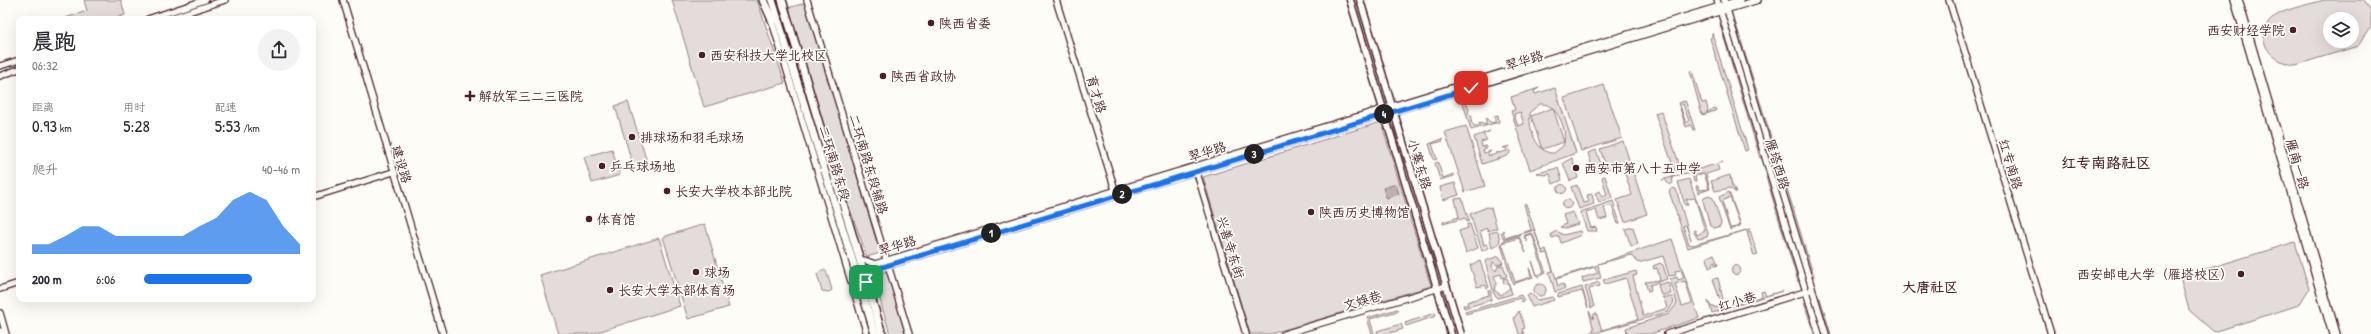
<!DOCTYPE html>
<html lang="zh">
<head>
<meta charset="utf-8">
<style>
  :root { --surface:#fff; --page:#f2f2f3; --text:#2b2b33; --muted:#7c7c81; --accent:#1a73e8 }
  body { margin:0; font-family:"Patrick Hand","LXGW WenKai TC",sans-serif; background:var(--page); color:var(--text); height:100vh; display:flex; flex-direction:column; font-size:15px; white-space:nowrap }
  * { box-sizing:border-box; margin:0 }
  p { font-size:13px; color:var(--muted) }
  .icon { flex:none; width:22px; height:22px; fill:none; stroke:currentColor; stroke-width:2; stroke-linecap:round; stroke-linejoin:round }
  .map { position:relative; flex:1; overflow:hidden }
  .drawer { position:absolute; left:16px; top:16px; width:300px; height:286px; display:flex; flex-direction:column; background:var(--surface); border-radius:8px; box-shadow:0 4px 16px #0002 }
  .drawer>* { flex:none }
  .controls { position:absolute; left:2323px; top:12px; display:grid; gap:8px }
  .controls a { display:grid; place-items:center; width:36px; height:36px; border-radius:50%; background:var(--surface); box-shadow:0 4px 16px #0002; font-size:20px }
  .pin { position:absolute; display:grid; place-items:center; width:34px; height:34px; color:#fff; margin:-17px; border-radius:8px; box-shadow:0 2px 6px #0006 }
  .km { position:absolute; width:20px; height:20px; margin:-10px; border-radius:50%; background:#222; color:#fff; font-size:11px; line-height:20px; text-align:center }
  .round { display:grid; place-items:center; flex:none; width:42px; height:42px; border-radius:21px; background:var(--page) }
  .summary { display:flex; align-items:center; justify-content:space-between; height:68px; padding:0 16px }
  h1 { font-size:22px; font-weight:600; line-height:30px }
  .metrics { display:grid; grid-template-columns:repeat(3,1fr); gap:6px; height:68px; padding:4px 16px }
  .metrics div { display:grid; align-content:center }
  .metrics b { font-size:17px; font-weight:600 }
  .metrics small { font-size:11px; font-weight:400 }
  .metrics p { font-size:11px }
  .chart { height:112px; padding:8px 16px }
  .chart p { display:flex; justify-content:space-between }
  .chart svg { width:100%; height:72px; margin-top:4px; fill:var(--accent); opacity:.7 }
  ul { padding:0 16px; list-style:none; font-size:13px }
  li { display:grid; grid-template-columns:64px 48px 1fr; align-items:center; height:30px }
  li i { height:10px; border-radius:5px; background:var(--accent) }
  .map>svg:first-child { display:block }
</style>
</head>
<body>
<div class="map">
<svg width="2371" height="334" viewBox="0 0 2371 334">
  <rect width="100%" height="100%" fill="#fdfcf7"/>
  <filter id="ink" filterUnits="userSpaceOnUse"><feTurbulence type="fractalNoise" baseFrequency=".025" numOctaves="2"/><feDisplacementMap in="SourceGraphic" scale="8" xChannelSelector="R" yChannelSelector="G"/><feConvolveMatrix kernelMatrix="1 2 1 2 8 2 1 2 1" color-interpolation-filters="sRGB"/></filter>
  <g filter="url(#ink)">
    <!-- green -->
    <g fill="#e3dcda" stroke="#967e82" fill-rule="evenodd">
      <polygon points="84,0 121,0 125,15 113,19 62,19 87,11"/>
      <polygon points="672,0 757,0 785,83 704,107"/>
      <path d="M2324 0H2362L2371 11V27L2358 46 2296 65C2268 63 2250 33 2277 15 2288 8 2312 4 2324 0ZM2330 19H2352V41H2330Z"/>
      <polygon points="805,3 880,253 867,257 845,195 788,8"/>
      <polygon points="1733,21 1735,21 1776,153 1773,154"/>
      <polygon points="1722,24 1763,157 1760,158 1720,25"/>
      <polygon points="1712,33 1745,139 1748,150 1745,151 1710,38 1712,37"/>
      <polygon points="1690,71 1692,71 1702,103 1706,102 1708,110 1706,113 1715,108 1716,111 1702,115"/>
      <polygon points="1604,85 1622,138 1581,151 1564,98"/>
      <path d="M1539 88 1534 91 1535 94 1555 88 1576 153 1530 170 1511 111 1515 110 1511 97ZM1540 104C1557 102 1569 132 1563 146L1554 153C1537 155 1526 125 1531 111ZM1520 112 1524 124 1518 126 1514 114Z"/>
      <path d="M1685 101 1686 103 1695 130H1693L1691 125 1686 127 1678 103ZM1683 104 1689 121 1686 123 1680 105Z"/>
      <polygon points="628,102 649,168 635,172 615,106"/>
      <polygon points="1466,102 1469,109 1468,114 1472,116 1471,122 1474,126 1480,126 1479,123 1486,125 1486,118 1490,122 1495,123 1495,116 1498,115 1499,122 1471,130 1463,103"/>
      <polygon points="1553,108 1564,142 1542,149 1531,116"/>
      <polygon points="1661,111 1681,169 1675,172 1655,113"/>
      <polygon points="1381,122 1431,286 1270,334 1250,334 1203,177"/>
      <polygon points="1466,126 1485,186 1465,192 1445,132"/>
      <polygon points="1393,127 1394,127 1407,167 1405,167"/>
      <polygon points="1490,131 1483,134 1487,140 1481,142 1482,147 1486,146 1486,148 1483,149 1484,153 1491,151 1488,154 1489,156 1497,154 1497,152 1499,153 1507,151 1506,148 1502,148 1509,146 1510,153 1507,156 1482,164 1474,137"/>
      <polygon points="1442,139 1443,141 1432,144 1437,159 1434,160 1429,144"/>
      <polygon points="1623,141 1647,214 1625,222 1617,200 1632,195 1622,164 1607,169 1600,149"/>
      <polygon points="612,149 620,175 592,183 584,157"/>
      <polygon points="1596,150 1603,170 1594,173 1588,153"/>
      <polygon points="1572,158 1578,178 1570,181 1563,163"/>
      <polygon points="1438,162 1443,178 1454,174 1454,176 1440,180 1435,163"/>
      <polygon points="1723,162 1717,164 1719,170 1706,174 1710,189 1698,193 1696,186 1698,186 1699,190 1709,189 1704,173 1695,176 1696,181 1694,182 1692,173 1672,177 1673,183 1669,185 1665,179 1662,180"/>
      <polygon points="1558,168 1562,180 1553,184 1550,174 1544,175 1537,173"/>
      <polygon points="1782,172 1814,277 1811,278 1779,173"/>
      <polygon points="1730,175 1732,186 1733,186 1736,193 1730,188 1715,191 1711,181"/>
      <polygon points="1605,176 1612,198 1599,202 1595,193 1600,191 1602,197 1607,195 1602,177"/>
      <polygon points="1769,176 1801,281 1798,282 1766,177"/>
      <polygon points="1689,179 1708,233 1707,237 1698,239 1693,231 1695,230 1697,235 1705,231 1695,198 1686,199 1688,205 1685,205 1678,182"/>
      <polygon points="1455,183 1459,195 1443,200 1440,187"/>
      <circle cx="1562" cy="189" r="4.5"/>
      <polygon points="1577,185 1583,203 1589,202 1587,195 1592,194 1594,204 1579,209 1571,187"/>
      <polygon points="1673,188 1676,189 1691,240 1686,225 1683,226 1689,244 1693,245 1750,229 1688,248 1669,191"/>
      <path d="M1729 192 1741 225 1730 230 1719 197ZM1730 197 1740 224 1739 227 1730 228 1722 201Z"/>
      <polygon points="1709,196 1713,198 1721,223 1720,226 1714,228 1710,226 1703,201 1704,198"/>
      <polygon points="1462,198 1469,221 1467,222 1465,218 1443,224 1443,222 1459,217 1455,199"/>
      <circle cx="1567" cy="204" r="4.5"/>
      <polygon points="1613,201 1620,223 1618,224 1612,206 1604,207 1607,218 1599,220 1596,210 1586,213 1591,228 1596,227 1597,231 1587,231 1580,212"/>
      <polygon points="1418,203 1439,267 1436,268"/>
      <polygon points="1524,204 1526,204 1540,246 1542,251 1546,249 1556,278 1598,265 1601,278 1583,282 1582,278 1598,273 1595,267 1556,279 1558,286 1563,284 1565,289 1555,292 1549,272 1553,271 1547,253 1543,254 1534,230 1505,239 1503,238 1501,232 1503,230 1505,238 1531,230"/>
      <polygon points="1487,207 1491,208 1497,228 1488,231 1487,228 1480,231 1484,245 1487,244 1489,248 1482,251 1470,214"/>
      <polygon points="1573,212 1578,224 1565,228 1560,227 1566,224 1563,215"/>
      <polygon points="705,224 729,307 688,319 663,237"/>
      <polygon points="1467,224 1470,224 1478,248 1466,253 1459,231 1468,228"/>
      <polygon points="1633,227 1638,244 1631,246 1625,229"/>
      <polygon points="1498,231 1500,241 1497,246 1492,248 1489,233"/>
      <polygon points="1557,231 1563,235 1580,231 1581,235 1561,243 1559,236 1552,238 1551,234"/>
      <polygon points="1750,231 1758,255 1754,256 1747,232"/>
      <polygon points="1531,233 1533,234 1546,273 1538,277 1532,261 1537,275 1544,273 1532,234 1525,236 1527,242 1524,237 1525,235"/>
      <polygon points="1519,236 1526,253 1519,238 1502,243 1515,282 1531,277 1529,268 1533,277 1513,284 1501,245 1503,241"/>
      <polygon points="659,238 680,306 591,334 558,334 540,275"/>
      <path d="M1672 239 1699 318 1650 334H1627L1626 328 1669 314 1677 303 1670 279 1677 277 1678 280 1684 278 1681 270 1675 271 1676 275 1669 276 1663 256 1638 263 1632 255 1598 264ZM1685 281 1692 303 1682 306 1675 284Z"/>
      <polygon points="2295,242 2309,289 2299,305 2214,332 2189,310 2180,277"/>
      <polygon points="1714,254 1718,265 1715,266 1715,262 1712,263 1713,266 1709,268 1707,257"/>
      <polygon points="1499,256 1503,263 1497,265 1493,262 1492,267 1496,271 1498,266 1503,265 1507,276 1502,278 1501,274 1494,276 1497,283 1494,290 1501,295 1510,288 1508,283 1504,284 1503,279 1507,278 1512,294 1498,298 1494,294 1485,261"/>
      <polygon points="1480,261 1489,287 1487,289 1486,285 1477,287 1470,265"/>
      <polygon points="1660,263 1663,265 1667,279 1650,285 1651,290 1648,291 1645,282 1660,280 1657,268 1654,269 1653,266"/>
      <circle cx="1736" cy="270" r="4.5"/>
      <polygon points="822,270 826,270 832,290 829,292 822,291 817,274"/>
      <polygon points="888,271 906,334 890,334 873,276"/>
      <polygon points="1636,271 1637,275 1633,276 1643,316 1667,308 1664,299 1662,297 1672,297 1674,302 1668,312 1591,334 1585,334 1594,331 1589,311 1593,319 1594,314 1596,313 1602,330 1638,319 1626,278 1605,284 1603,280"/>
      <polygon points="1718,278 1723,299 1720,300 1713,279"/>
      <polygon points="1599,282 1600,286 1589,289 1594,307 1591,308 1585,287"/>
      <polygon points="1668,282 1671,294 1661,295 1658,285"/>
      <circle cx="1540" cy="290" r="6"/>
      <polygon points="1582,287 1588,308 1582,291 1558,297 1558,294"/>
      <polygon points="1488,291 1491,291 1491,300 1464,308 1463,305 1468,305 1467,302 1489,295"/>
      <polygon points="1764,291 1766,296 1782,291 1712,313 1708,301 1711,307 1714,306 1715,308 1720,306 1724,308 1762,296 1761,292"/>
      <polygon points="1530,293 1538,300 1553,297 1554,300 1532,307 1527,295"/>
      <polygon points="1521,295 1524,301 1522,302 1520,298 1466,314 1465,312"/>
      <polygon points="1820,298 1831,334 1828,334 1817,299"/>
      <polygon points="1807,302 1817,334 1814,334 1804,303"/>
      <polygon points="1397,309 1398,311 1370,319 1374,334 1372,334 1367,318"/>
      <polygon points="1519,311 1525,328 1522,329 1524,334 1519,334 1514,318"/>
      <polygon points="1435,313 1436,316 1406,326 1405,323"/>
      <polygon points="1401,324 1403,329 1386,334 1378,334 1377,331"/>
    </g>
    <!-- water -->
    <polygon fill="#c0b1b1" stroke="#91777b" points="1396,184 1399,194 1386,198 1383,188"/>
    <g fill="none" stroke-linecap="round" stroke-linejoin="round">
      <defs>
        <g id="secondary">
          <polyline points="343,0 443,334"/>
          <polyline points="807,0 909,334"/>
          <polyline points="1056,0 1116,193"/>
          <polyline points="1717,0 1819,334"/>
          <polyline points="1724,0 1826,334"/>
          <polyline points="1949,0 2051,334"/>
          <polyline points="2234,0 2332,334"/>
          <polyline points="2239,0 2337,334"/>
          <polyline points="771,18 867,334"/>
          <polyline points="148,19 205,0"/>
          <polyline points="167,19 225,0"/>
          <polyline points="0,66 19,60"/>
          <polyline points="0,76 19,69"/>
          <polyline points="1196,170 1246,334"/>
          <polyline points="313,197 393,172"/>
          <polyline points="864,260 875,264 1740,0"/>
          <polyline points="866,282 876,269 889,265 1758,0"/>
          <polyline points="0,289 19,283"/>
          <polyline points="0,313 6,334"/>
          <polyline points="0,331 1,334"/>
          <polyline points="1284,334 1446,286"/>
          <polyline points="1667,334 1808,291"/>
        </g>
        <g id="primary">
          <polyline points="1350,0 1451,334"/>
          <polyline points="1360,0 1461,334"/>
        </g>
        <g id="highway">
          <polyline points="763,0 772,20"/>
          <polyline points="772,0 875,334"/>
          <polyline points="782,0 882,334"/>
        </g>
      </defs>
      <!-- secondary casing -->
      <use href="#secondary" stroke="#4a1f2b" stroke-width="8"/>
      <!-- primary casing -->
      <use href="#primary" stroke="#4a1f2b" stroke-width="9"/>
      <!-- highway casing -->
      <use href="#highway" stroke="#4a1f2b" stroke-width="10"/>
      <!-- secondary -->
      <use href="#secondary" stroke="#fdfcf7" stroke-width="5.5"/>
      <!-- primary -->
      <use href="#primary" stroke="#fdfcf7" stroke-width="6"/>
      <!-- highway -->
      <use href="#highway" stroke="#fdfcf7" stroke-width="7"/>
    </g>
  </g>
  <g fill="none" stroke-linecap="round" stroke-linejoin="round" filter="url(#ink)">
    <defs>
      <polyline id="route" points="866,282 876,269 1471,88"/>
    </defs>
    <!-- route casing -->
    <use href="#route" stroke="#fff" stroke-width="8"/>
    <!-- route -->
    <use href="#route" stroke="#1a73e8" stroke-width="5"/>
  </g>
  <!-- markers -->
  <g fill="#4a1f2b" stroke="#fdfcf7" stroke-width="1.5">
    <circle cx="931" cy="23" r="4"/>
    <circle cx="2293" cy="30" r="4"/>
    <circle cx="702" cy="55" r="4"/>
    <circle cx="883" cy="76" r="4"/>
    <path d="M468 90h4v4h4v4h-4v4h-4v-4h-4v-4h4z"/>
    <circle cx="632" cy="137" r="4"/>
    <circle cx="602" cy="166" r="4"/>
    <circle cx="1576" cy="168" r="4"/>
    <circle cx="667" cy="191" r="4"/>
    <circle cx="1311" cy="212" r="4"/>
    <circle cx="589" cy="219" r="4"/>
    <circle cx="696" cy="272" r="4"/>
    <circle cx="2241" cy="274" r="4"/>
    <circle cx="610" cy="290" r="4"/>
  </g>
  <g text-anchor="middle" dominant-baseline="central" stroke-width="3.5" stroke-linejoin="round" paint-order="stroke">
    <!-- poi labels -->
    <g font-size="13" fill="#4a1f2b" stroke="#fdfcf7" text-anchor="start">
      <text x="939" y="23">陕西省委</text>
      <text x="2285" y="30" text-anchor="end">西安财经学院</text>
      <text x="710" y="55">西安科技大学北校区</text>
      <text x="891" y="76">陕西省政协</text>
      <text x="479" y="96">解放军三二三医院</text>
      <text x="640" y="137">排球场和羽毛球场</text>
      <text x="610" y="166">乒乓球场地</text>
      <text x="1584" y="168">西安市第八十五中学</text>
      <text x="675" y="191">长安大学校本部北院</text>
      <text x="1319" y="212">陕西历史博物馆</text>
      <text x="597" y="219">体育馆</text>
      <text x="704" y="272">球场</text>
      <text x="2233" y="274" text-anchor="end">西安邮电大学（雁塔校区）</text>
      <text x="618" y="290">长安大学本部体育场</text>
    </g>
    <!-- street labels -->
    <g font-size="13" fill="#4a1f2b" stroke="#fdfcf7">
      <text transform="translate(1524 60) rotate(-17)">翠华路</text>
      <text transform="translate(1097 94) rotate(73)">育才路</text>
      <text transform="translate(1207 151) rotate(-17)">翠华路</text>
      <text transform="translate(835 163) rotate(73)">二环南路东段</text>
      <text transform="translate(402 164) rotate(73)">建设路</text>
      <text transform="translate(869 164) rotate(73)">二环南路东段辅路</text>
      <text transform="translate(1420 164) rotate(73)">小寨东路</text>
      <text transform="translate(1778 164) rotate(73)">雁塔西路</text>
      <text transform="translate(2011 164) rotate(73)">红专南路</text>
      <text transform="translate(2298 164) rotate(74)">雁南一路</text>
      <text transform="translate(897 245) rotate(-17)">翠华路</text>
      <text transform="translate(1231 247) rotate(73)">兴善寺东街</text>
      <text transform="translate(1362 300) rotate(-16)">文娱巷</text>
      <text transform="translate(1737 301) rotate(-17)">红小巷</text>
    </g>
    <!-- neighbourhood labels -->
    <g font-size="14" font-weight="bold" fill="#4a1f2b" stroke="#fdfcf7">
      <text x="1930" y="286">大唐社区</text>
    </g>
    <!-- quarter labels -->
    <g font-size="15" font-weight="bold" fill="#4a1f2b" stroke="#fdfcf7">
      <text x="2106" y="162">红专南路社区</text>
    </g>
  </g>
</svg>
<div class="controls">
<a><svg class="icon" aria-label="layers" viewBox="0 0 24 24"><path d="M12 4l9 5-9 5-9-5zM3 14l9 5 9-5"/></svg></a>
</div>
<div class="pin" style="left:866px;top:282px;background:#1e9e55"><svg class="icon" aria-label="arrive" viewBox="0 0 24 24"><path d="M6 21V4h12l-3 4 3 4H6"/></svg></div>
<div class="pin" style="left:1471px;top:88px;background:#d93025"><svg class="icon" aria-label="check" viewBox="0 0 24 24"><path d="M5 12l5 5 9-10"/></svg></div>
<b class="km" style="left:991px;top:233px">1</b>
<b class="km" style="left:1122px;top:194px">2</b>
<b class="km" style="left:1254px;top:154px">3</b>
<b class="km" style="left:1384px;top:114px">4</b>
<section class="drawer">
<div class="summary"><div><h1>晨跑</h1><p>06:32</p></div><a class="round"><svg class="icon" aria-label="share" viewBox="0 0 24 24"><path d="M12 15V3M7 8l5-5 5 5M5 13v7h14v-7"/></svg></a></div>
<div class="metrics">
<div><p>距离</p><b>0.93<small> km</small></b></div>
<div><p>用时</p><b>5:28</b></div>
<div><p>配速</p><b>5:53<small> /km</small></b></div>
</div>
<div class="chart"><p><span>爬升</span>40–46 m</p>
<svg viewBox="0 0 160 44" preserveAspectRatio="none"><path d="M0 44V38L10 38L20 33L30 27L40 27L50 33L60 33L70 33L80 33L90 33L100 27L110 22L120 11L130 6L140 11L150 27L160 38V44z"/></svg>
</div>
<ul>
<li><b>200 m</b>6:06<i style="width:69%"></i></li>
</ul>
</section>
</div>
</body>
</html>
